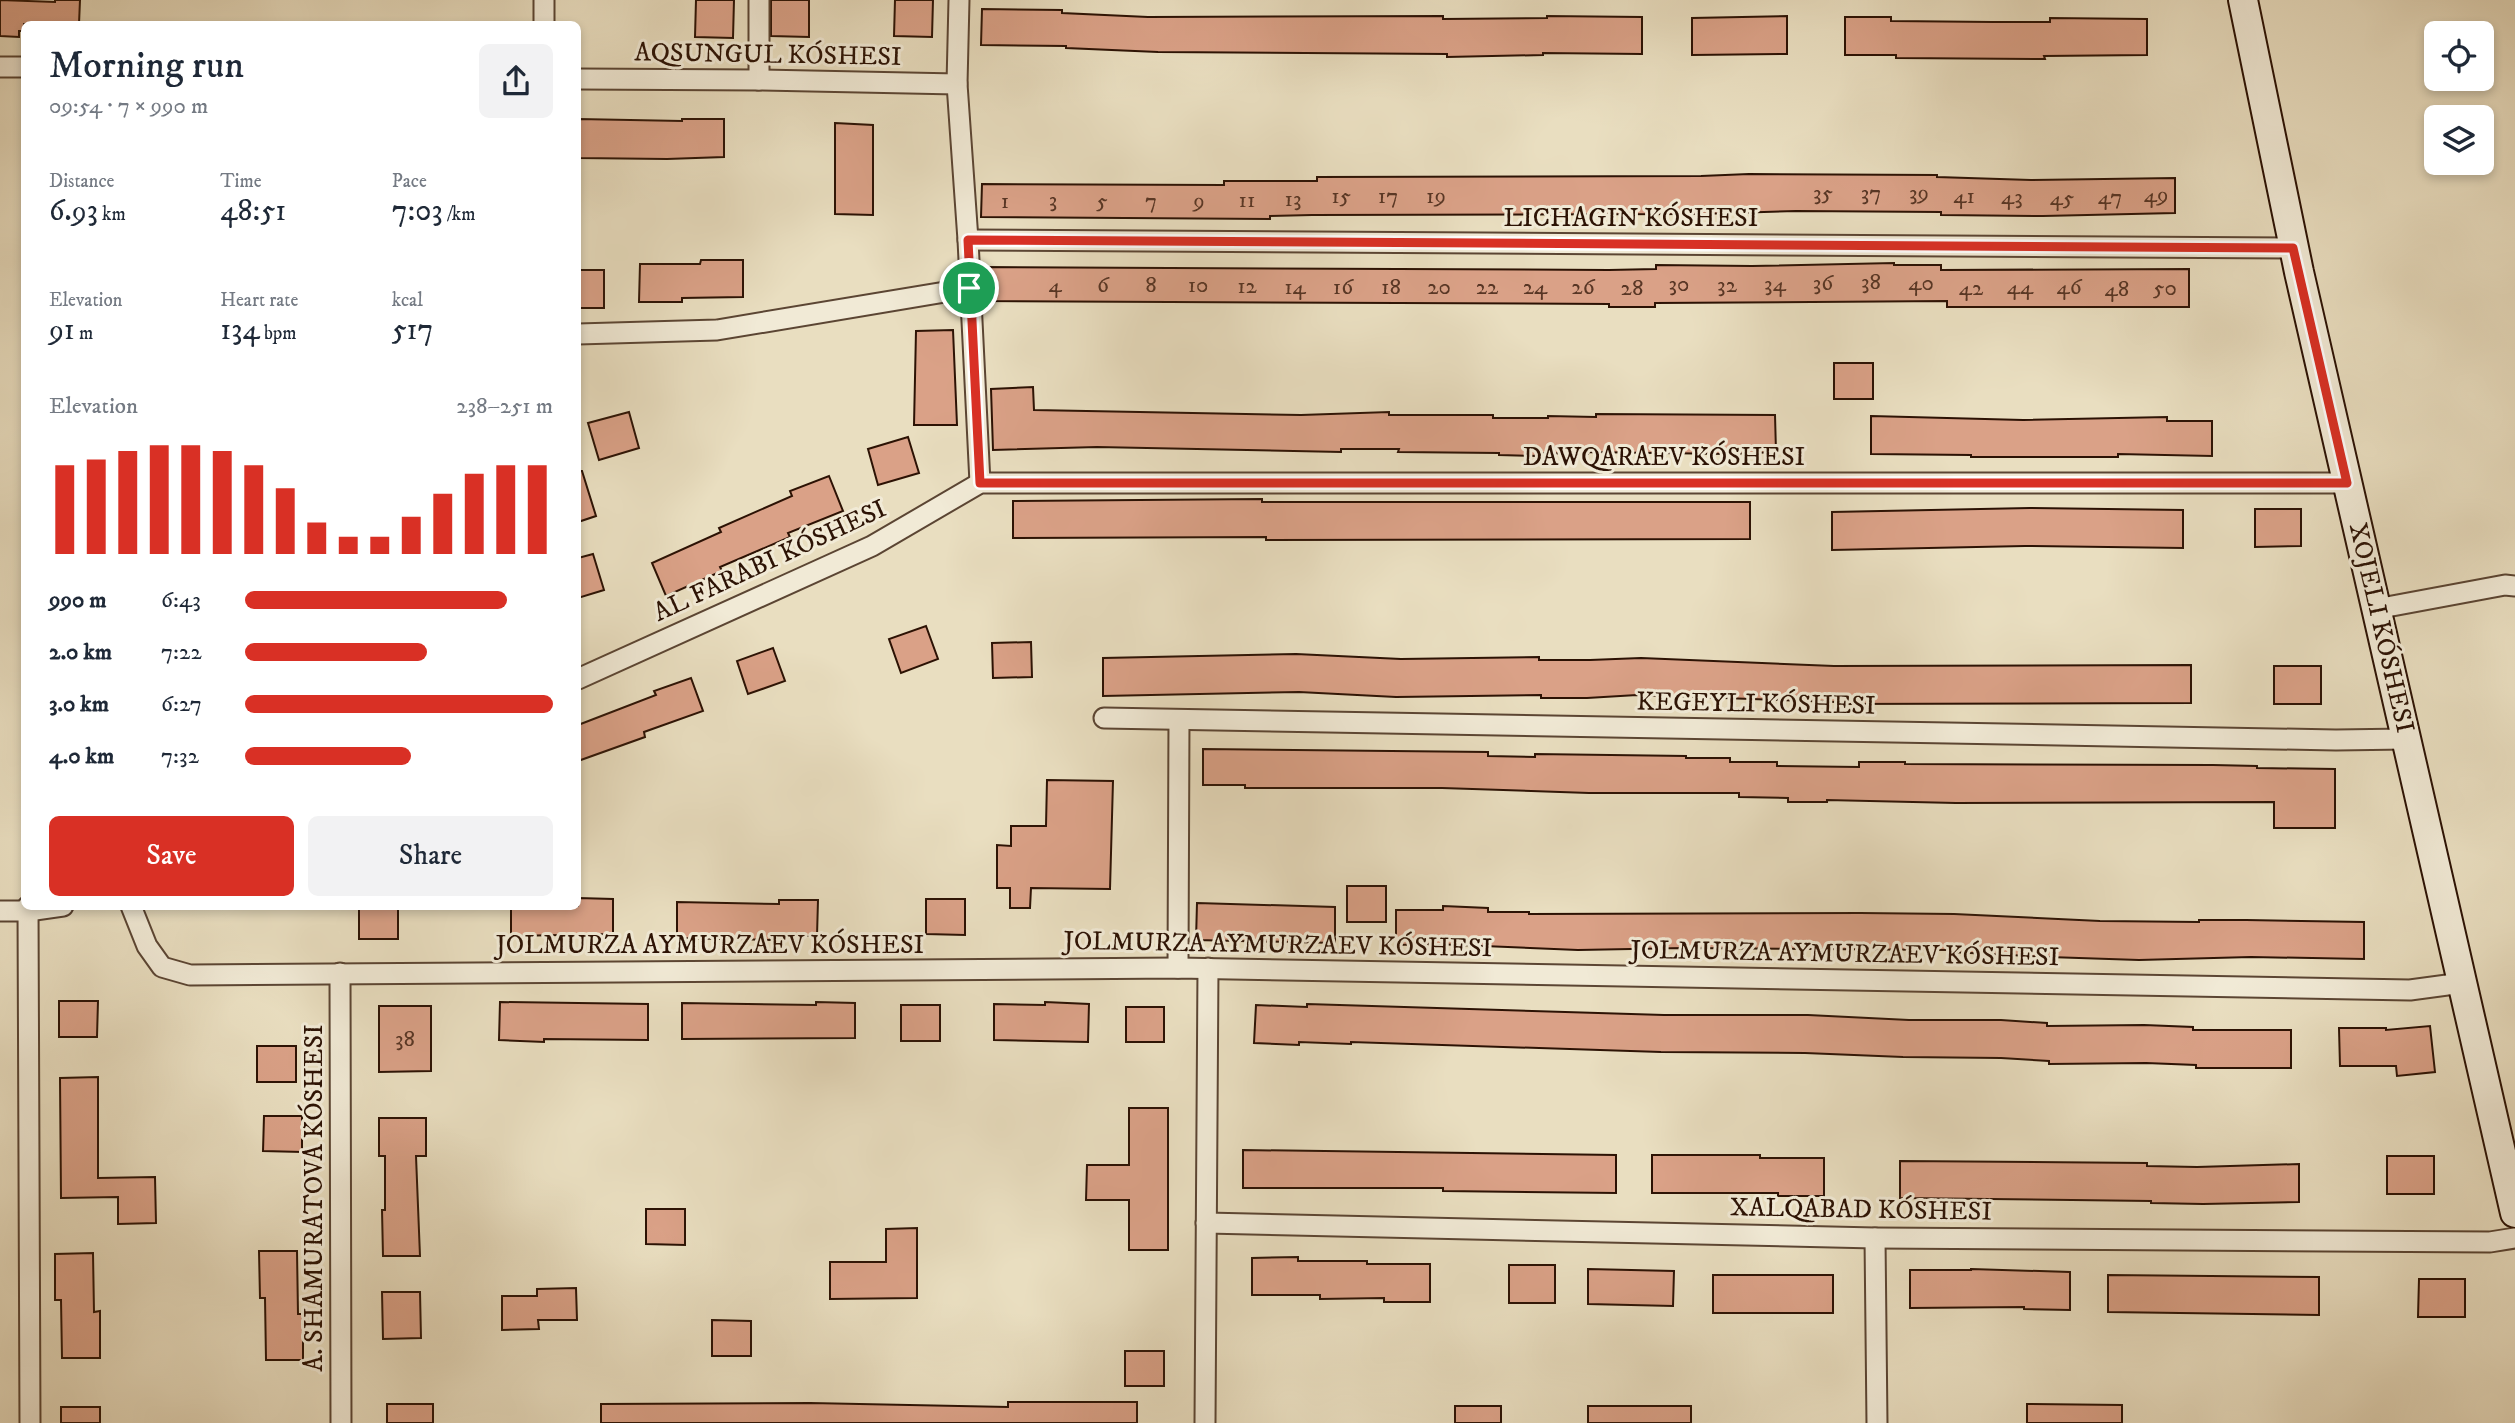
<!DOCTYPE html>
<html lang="en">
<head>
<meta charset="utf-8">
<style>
  :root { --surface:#fff; --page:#f2f2f3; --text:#1f2937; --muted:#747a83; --accent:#d93025 }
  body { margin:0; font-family:"IM FELL DW Pica",serif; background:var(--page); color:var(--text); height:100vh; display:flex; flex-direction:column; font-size:26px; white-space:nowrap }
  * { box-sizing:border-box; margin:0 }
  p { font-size:23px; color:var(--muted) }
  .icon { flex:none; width:38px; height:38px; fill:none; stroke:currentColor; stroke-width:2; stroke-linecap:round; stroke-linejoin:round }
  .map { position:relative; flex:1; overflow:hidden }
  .details { position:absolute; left:21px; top:21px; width:560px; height:889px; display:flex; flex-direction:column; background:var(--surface); border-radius:10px; box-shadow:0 4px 10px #0003 }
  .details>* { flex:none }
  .controls { position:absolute; left:2424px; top:21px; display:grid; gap:14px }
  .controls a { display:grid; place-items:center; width:70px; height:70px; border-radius:10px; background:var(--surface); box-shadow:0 4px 10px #0003; font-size:35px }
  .pin { position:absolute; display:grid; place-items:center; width:60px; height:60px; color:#fff; margin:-30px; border:4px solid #fff; border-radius:50%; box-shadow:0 2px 7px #0007 }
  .round { display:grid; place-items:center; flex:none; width:74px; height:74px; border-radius:10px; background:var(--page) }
  .overview { display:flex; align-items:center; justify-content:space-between; height:119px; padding:0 28px }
  h1 { font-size:38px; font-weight:600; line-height:52px }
  .figures { display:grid; grid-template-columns:repeat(3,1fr); gap:10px; height:119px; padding:7px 28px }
  .figures div { display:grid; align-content:center }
  .figures b { font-size:30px; font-weight:600 }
  .figures small { font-size:19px; font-weight:400 }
  .figures p { font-size:19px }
  .chart { height:196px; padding:14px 28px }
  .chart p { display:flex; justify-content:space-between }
  .chart svg { width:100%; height:126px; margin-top:7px; stroke:var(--accent); stroke-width:6 }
  .action { display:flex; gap:14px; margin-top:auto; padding:14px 28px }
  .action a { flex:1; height:80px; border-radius:10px; background:var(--accent); color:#fff; font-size:28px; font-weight:600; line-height:80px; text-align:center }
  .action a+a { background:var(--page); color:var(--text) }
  ul { padding:0 28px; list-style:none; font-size:23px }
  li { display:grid; grid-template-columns:112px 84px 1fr; align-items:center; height:52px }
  li i { height:18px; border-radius:9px; background:var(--accent) }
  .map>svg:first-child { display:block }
</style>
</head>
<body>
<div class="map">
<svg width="2515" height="1423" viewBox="0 0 2515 1423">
  <rect width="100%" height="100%" fill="#e9dec0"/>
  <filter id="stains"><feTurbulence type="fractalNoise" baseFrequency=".00286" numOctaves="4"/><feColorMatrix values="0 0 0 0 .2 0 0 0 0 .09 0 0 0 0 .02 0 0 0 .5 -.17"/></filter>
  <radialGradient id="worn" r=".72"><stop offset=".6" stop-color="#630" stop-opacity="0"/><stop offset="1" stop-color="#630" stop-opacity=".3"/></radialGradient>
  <!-- building -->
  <g fill="#daa187" stroke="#2c1204" stroke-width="2">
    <polygon points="0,0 55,2 55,0 80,0 79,24 24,24 24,31 19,31 19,37 0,36"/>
    <polygon points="696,0 734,0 733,38 695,37"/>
    <polygon points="771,0 809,0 809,37 771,36"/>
    <polygon points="895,0 933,0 932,37 894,36"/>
    <polygon points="982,9 1062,10 1062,13 1148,17 1443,16 1443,19 1547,18 1547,16 1642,17 1642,54 1543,53 1543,55 1447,57 1447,54 1158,52 1066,48 1066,46 981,45"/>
    <polygon points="1787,16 1787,54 1692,55 1692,18"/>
    <polygon points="1845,17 1891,17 1891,21 1993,22 2050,22 2050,18 2147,19 2147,55 2044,56 2045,59 1896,58 1896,55 1845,55"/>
    <polygon points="578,119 682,121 682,119 724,119 724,157 667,159 578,158"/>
    <polygon points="835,123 873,125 873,215 835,214"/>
    <polygon points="1749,174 1937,175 1937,177 2031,180 2175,178 2175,213 2043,216 1941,215 1941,212 1796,211 1700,214 1312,215 1270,216 1270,219 981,217 982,184 1224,185 1224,181 1317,181 1317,177 1701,176"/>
    <polygon points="701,260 743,260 743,297 682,298 682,302 639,302 640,264 700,264"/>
    <polygon points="1894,263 1894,265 1941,265 1941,270 2189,269 2189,307 1947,307 1947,301 1655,303 1655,307 1609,307 1609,304 983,301 982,284 982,267 1609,270 1656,269 1656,265 1752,266"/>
    <rect x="578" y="270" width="26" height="38"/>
    <polygon points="953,330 957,425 914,425 916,331"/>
    <rect x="1834" y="363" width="39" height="36"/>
    <polygon points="1033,387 1034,410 1301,415 1389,412 1389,415 1493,415 1493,418 1548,418 1548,416 1596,417 1596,414 1775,415 1776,452 1729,454 1588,452 1588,454 1539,453 1539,456 1499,455 1499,453 1398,452 1399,449 1341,449 1341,452 1097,447 993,450 991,389"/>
    <polygon points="629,412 639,448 599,460 588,423"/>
    <polygon points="1871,416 2023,420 2167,417 2167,421 2212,421 2212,456 2118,454 2118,457 1971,457 1971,455 1871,454"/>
    <polygon points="908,437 919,473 878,485 868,449"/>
    <polygon points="578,471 582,471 596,516 578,522"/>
    <polygon points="829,476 843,511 788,533 790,537 720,567 722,571 666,596 652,563 721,532 719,528 792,496 790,491"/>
    <polygon points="1262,499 1262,502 1750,502 1750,539 1266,540 1266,537 1013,538 1013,501"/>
    <polygon points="2030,508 2183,510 2183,548 2025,546 1832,550 1832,512"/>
    <polygon points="2255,509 2301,509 2301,546 2255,547"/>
    <polygon points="593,554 604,590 578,598 578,558"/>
    <polygon points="926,626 938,659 901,673 889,639"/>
    <polygon points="1031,642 1032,677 993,678 992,643"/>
    <polygon points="773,648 785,681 748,694 737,661"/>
    <polygon points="1296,654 1401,659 1539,657 1539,660 1590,660 1641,658 1834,666 2191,665 2191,703 1836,704 1836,702 1637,695 1587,698 1541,698 1541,695 1396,697 1299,692 1103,696 1103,658"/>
    <rect x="2274" y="666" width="47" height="38"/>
    <polygon points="691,678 703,711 644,732 645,737 578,761 578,725 656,695 654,691"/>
    <polygon points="1203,749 1488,752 1488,756 1535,757 1535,754 1686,756 1686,758 1730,758 1730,762 1777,762 1777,766 1859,767 1859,762 1905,762 1905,764 2213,765 2257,766 2257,768 2335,769 2335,828 2274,828 2274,802 1956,803 1827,800 1827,802 1788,802 1788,798 1739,797 1739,793 1589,793 1442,788 1245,788 1245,785 1203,785"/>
    <polygon points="1047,780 1113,781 1110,889 1031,888 1030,908 1010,908 1010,888 997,888 997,845 1011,846 1011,826 1046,826"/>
    <rect x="1347" y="886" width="39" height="36"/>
    <polygon points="578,898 613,899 613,934 511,936 511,906 578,906"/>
    <polygon points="926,899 965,899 965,935 926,934"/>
    <polygon points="779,900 818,900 817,936 770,936 770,940 677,938 677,902 779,904"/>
    <polygon points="1197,903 1335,907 1335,943 1196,940"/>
    <rect x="359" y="906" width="39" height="33"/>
    <polygon points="1443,906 1488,908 1488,912 1529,912 1529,914 1860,913 1954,914 2100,921 2199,922 2199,920 2246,920 2364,922 2364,959 2251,957 2139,960 2049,957 1951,952 1951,950 1684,948 1578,950 1435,944 1396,945 1396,910 1443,910"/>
    <polygon points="59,1001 98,1001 97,1037 59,1037"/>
    <polygon points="500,1002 648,1004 648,1040 544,1039 544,1042 499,1040"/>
    <polygon points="816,1002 855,1003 855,1038 682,1039 682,1003 816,1005"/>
    <polygon points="1045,1002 1089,1004 1088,1042 994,1040 994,1004 1045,1005"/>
    <polygon points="1307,1004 1664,1015 1808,1015 1909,1020 2001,1020 2047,1023 2047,1026 2144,1025 2193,1027 2193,1030 2291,1030 2291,1068 2196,1068 2196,1065 2146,1063 2049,1064 2049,1061 2001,1058 1903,1057 1805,1053 1661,1052 1351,1042 1351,1044 1299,1042 1299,1045 1254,1043 1256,1005 1307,1007"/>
    <rect x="901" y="1005" width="39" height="36"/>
    <polygon points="379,1006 431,1006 431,1071 379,1072"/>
    <rect x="1126" y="1007" width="38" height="35"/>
    <polygon points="2430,1026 2435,1072 2397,1076 2396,1066 2340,1066 2339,1028 2386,1028 2386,1030"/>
    <rect x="257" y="1046" width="39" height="36"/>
    <polygon points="98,1077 98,1178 155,1177 156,1223 118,1224 118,1197 61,1198 60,1078"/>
    <polygon points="1129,1108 1168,1108 1168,1250 1129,1250 1129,1200 1086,1200 1087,1165 1129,1165"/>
    <polygon points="264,1116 302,1116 302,1152 263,1151"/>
    <polygon points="379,1118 426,1118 426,1156 416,1156 420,1256 383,1256 382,1210 385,1210 385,1156 379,1156"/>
    <polygon points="1243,1150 1616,1155 1616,1193 1443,1191 1443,1188 1243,1188"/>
    <polygon points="1652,1155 1760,1155 1760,1158 1824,1158 1824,1196 1778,1196 1778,1193 1652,1193"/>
    <rect x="2387" y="1156" width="47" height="38"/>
    <polygon points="1900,1161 2147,1163 2147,1166 2197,1167 2299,1164 2299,1202 2203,1204 2151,1203 2151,1201 1900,1198"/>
    <polygon points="646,1209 685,1209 685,1245 646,1244"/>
    <polygon points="917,1228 917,1298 830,1299 830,1262 886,1262 886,1229"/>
    <polygon points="259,1251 297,1251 298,1314 303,1314 303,1360 266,1360 265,1298 260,1298"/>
    <polygon points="93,1253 94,1312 100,1311 100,1358 62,1358 61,1300 55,1300 55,1254"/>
    <polygon points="1298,1257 1298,1261 1367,1261 1367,1264 1430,1264 1430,1302 1384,1302 1384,1298 1320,1299 1320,1295 1252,1295 1252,1258"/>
    <rect x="1509" y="1265" width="46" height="38"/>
    <polygon points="1588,1269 1674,1271 1673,1306 1588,1304"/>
    <polygon points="1971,1269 2070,1272 2070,1310 2024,1309 2024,1307 1910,1308 1910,1270 1971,1270"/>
    <rect x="1713" y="1275" width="120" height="38"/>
    <polygon points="2108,1275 2319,1277 2319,1315 2108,1312"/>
    <polygon points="2419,1279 2465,1279 2465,1317 2418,1317"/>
    <polygon points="576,1288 577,1320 538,1320 539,1329 502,1330 502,1296 537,1296 537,1289"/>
    <polygon points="382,1292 420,1292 421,1338 383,1339"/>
    <polygon points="712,1320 751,1321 751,1356 712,1356"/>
    <rect x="1125" y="1351" width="39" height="35"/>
    <polygon points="1008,1402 1137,1402 1137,1423 601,1423 601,1404 810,1403 1008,1407"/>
    <rect x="387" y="1404" width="46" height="19"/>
    <polygon points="2027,1404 2122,1405 2122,1423 2027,1423"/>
    <rect x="1455" y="1406" width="46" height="17"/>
    <rect x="1588" y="1406" width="103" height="17"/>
    <rect x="61" y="1407" width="39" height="16"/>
  </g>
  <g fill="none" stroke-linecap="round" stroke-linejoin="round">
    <defs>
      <g id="street">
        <polyline points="959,0 957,84 968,240 980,483"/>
        <polyline points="544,24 544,0"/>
        <polyline points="0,67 24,67"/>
        <polyline points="578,79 759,80 957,84"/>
        <polyline points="759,80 759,0"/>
        <polyline points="968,240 2293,248"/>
        <polyline points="578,334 717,330 969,288"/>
        <polyline points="2376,609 2505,585 2515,586"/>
        <polyline points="578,679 872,546 980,483 2347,483"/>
        <polyline points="1104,718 2336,740 2406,739"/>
        <polyline points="28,906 30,1423"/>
        <polyline points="131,906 147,946 162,967 190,975 1178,968 2410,990 2462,983"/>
        <polyline points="0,911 28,911 63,906"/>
        <polyline points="1178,968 1179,720"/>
        <polyline points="340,973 341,1423"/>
        <polyline points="1206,1223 1875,1238 2490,1242 2515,1238"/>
        <polyline points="1875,1238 1877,1423"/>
        <polyline points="1205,1423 1208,968"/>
      </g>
      <polyline id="secondary" points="2243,0 2299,272 2515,1213"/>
    </defs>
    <!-- street casing -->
    <use href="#street" stroke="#5b4533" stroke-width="23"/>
    <!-- secondary casing -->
    <use href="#secondary" stroke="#2c1204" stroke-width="32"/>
    <!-- street -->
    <use href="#street" stroke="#f1ead6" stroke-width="19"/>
    <!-- secondary -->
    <use href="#secondary" stroke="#f1ead6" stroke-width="28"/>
  </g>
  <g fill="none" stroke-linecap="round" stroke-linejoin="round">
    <defs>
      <polygon id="route" points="968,240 2293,248 2347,483 980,483"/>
    </defs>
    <!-- route casing -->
    <use href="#route" stroke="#fff" stroke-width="14"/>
    <!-- route -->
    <use href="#route" stroke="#d93025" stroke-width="9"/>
  </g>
  <g text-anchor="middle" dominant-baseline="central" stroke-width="6" stroke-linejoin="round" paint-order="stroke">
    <!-- number labels -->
    <g font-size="23" fill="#583625">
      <text x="1823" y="193">35</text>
      <text x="1871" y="193">37</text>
      <text x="1919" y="193">39</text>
      <text x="2156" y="195">49</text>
      <text x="1341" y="196">15</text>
      <text x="1388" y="196">17</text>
      <text x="1436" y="196">19</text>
      <text x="1964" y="196">41</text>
      <text x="2012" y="197">43</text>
      <text x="2110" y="197">47</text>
      <text x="2062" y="198">45</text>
      <text x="1293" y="199">13</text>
      <text x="1053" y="200">3</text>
      <text x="1247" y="200">11</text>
      <text x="1005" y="201">1</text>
      <text x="1102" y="201">5</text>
      <text x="1151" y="201">7</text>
      <text x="1199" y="201">9</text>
      <text x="1871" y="282">38</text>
      <text x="1823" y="283">36</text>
      <text x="1921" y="283">40</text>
      <text x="1679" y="284">30</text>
      <text x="1775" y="284">34</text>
      <text x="1055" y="285">4</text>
      <text x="1103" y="285">6</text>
      <text x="1151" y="285">8</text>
      <text x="1198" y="285">10</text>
      <text x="1727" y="285">32</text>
      <text x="1247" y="286">12</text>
      <text x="1295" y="287">14</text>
      <text x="1343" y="287">16</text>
      <text x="1391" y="287">18</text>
      <text x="1439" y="287">20</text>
      <text x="1487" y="287">22</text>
      <text x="1535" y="287">24</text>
      <text x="1583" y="287">26</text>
      <text x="2020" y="287">44</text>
      <text x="2069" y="287">46</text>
      <text x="1632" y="288">28</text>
      <text x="1971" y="288">42</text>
      <text x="2165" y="288">50</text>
      <text x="2117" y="289">48</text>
      <text x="405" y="1039">38</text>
    </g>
    <!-- street labels -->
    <g font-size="26" fill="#2c1204" stroke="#f1ead6">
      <text transform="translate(768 55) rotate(1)">AQSUNGUL KÓSHESI</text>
      <text x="1631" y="218">LICHAGIN KÓSHESI</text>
      <text x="1664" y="457">DAWQARAEV KÓSHESI</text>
      <text transform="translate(770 561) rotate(-25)">AL FARABI KÓSHESI</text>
      <text transform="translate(2381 628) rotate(77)">XOJELI KÓSHESI</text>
      <text transform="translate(1756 704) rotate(1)">KEGEYLI KÓSHESI</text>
      <text x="710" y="945">JOLMURZA AYMURZAEV KÓSHESI</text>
      <text transform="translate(1278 945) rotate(1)">JOLMURZA AYMURZAEV KÓSHESI</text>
      <text transform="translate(1845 954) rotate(1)">JOLMURZA AYMURZAEV KÓSHESI</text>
      <text transform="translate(314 1198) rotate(-90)">A. SHAMURATOVA KÓSHESI</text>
      <text transform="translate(1861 1210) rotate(1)">XALQABAD KÓSHESI</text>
    </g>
  </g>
  <rect width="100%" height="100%" filter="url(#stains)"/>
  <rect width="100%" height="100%" fill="url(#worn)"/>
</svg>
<div class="controls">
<a><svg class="icon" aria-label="locate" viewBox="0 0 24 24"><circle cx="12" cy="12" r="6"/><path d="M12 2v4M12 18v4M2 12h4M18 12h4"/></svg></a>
<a><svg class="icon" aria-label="layers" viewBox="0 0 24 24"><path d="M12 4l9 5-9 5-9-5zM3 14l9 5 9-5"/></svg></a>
</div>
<div class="pin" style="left:969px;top:288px;background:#1e9e55"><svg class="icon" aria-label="arrive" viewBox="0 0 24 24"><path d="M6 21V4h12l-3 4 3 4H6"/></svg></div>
<section class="details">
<div class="overview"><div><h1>Morning run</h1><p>09:54 · 7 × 990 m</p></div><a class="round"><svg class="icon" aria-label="share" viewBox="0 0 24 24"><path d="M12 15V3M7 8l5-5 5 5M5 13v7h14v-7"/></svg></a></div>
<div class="figures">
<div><p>Distance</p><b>6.93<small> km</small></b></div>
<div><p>Time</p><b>48:51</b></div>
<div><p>Pace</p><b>7:03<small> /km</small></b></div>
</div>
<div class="figures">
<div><p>Elevation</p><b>91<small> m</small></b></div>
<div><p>Heart rate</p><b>134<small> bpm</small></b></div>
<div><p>kcal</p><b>517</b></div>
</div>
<div class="chart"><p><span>Elevation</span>238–251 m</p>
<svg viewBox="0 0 160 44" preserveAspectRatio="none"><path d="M5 44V13M15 44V11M25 44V8M35 44V6M45 44V6M55 44V8M65 44V13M75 44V21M85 44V33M95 44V38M105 44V38M115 44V31M125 44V23M135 44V16M145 44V13M155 44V13"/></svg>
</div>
<ul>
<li><b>990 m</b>6:43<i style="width:85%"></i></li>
<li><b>2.0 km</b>7:22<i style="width:59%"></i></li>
<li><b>3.0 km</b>6:27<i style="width:100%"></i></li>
<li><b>4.0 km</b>7:32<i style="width:54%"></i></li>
</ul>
<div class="action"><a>Save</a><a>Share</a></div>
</section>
</div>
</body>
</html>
